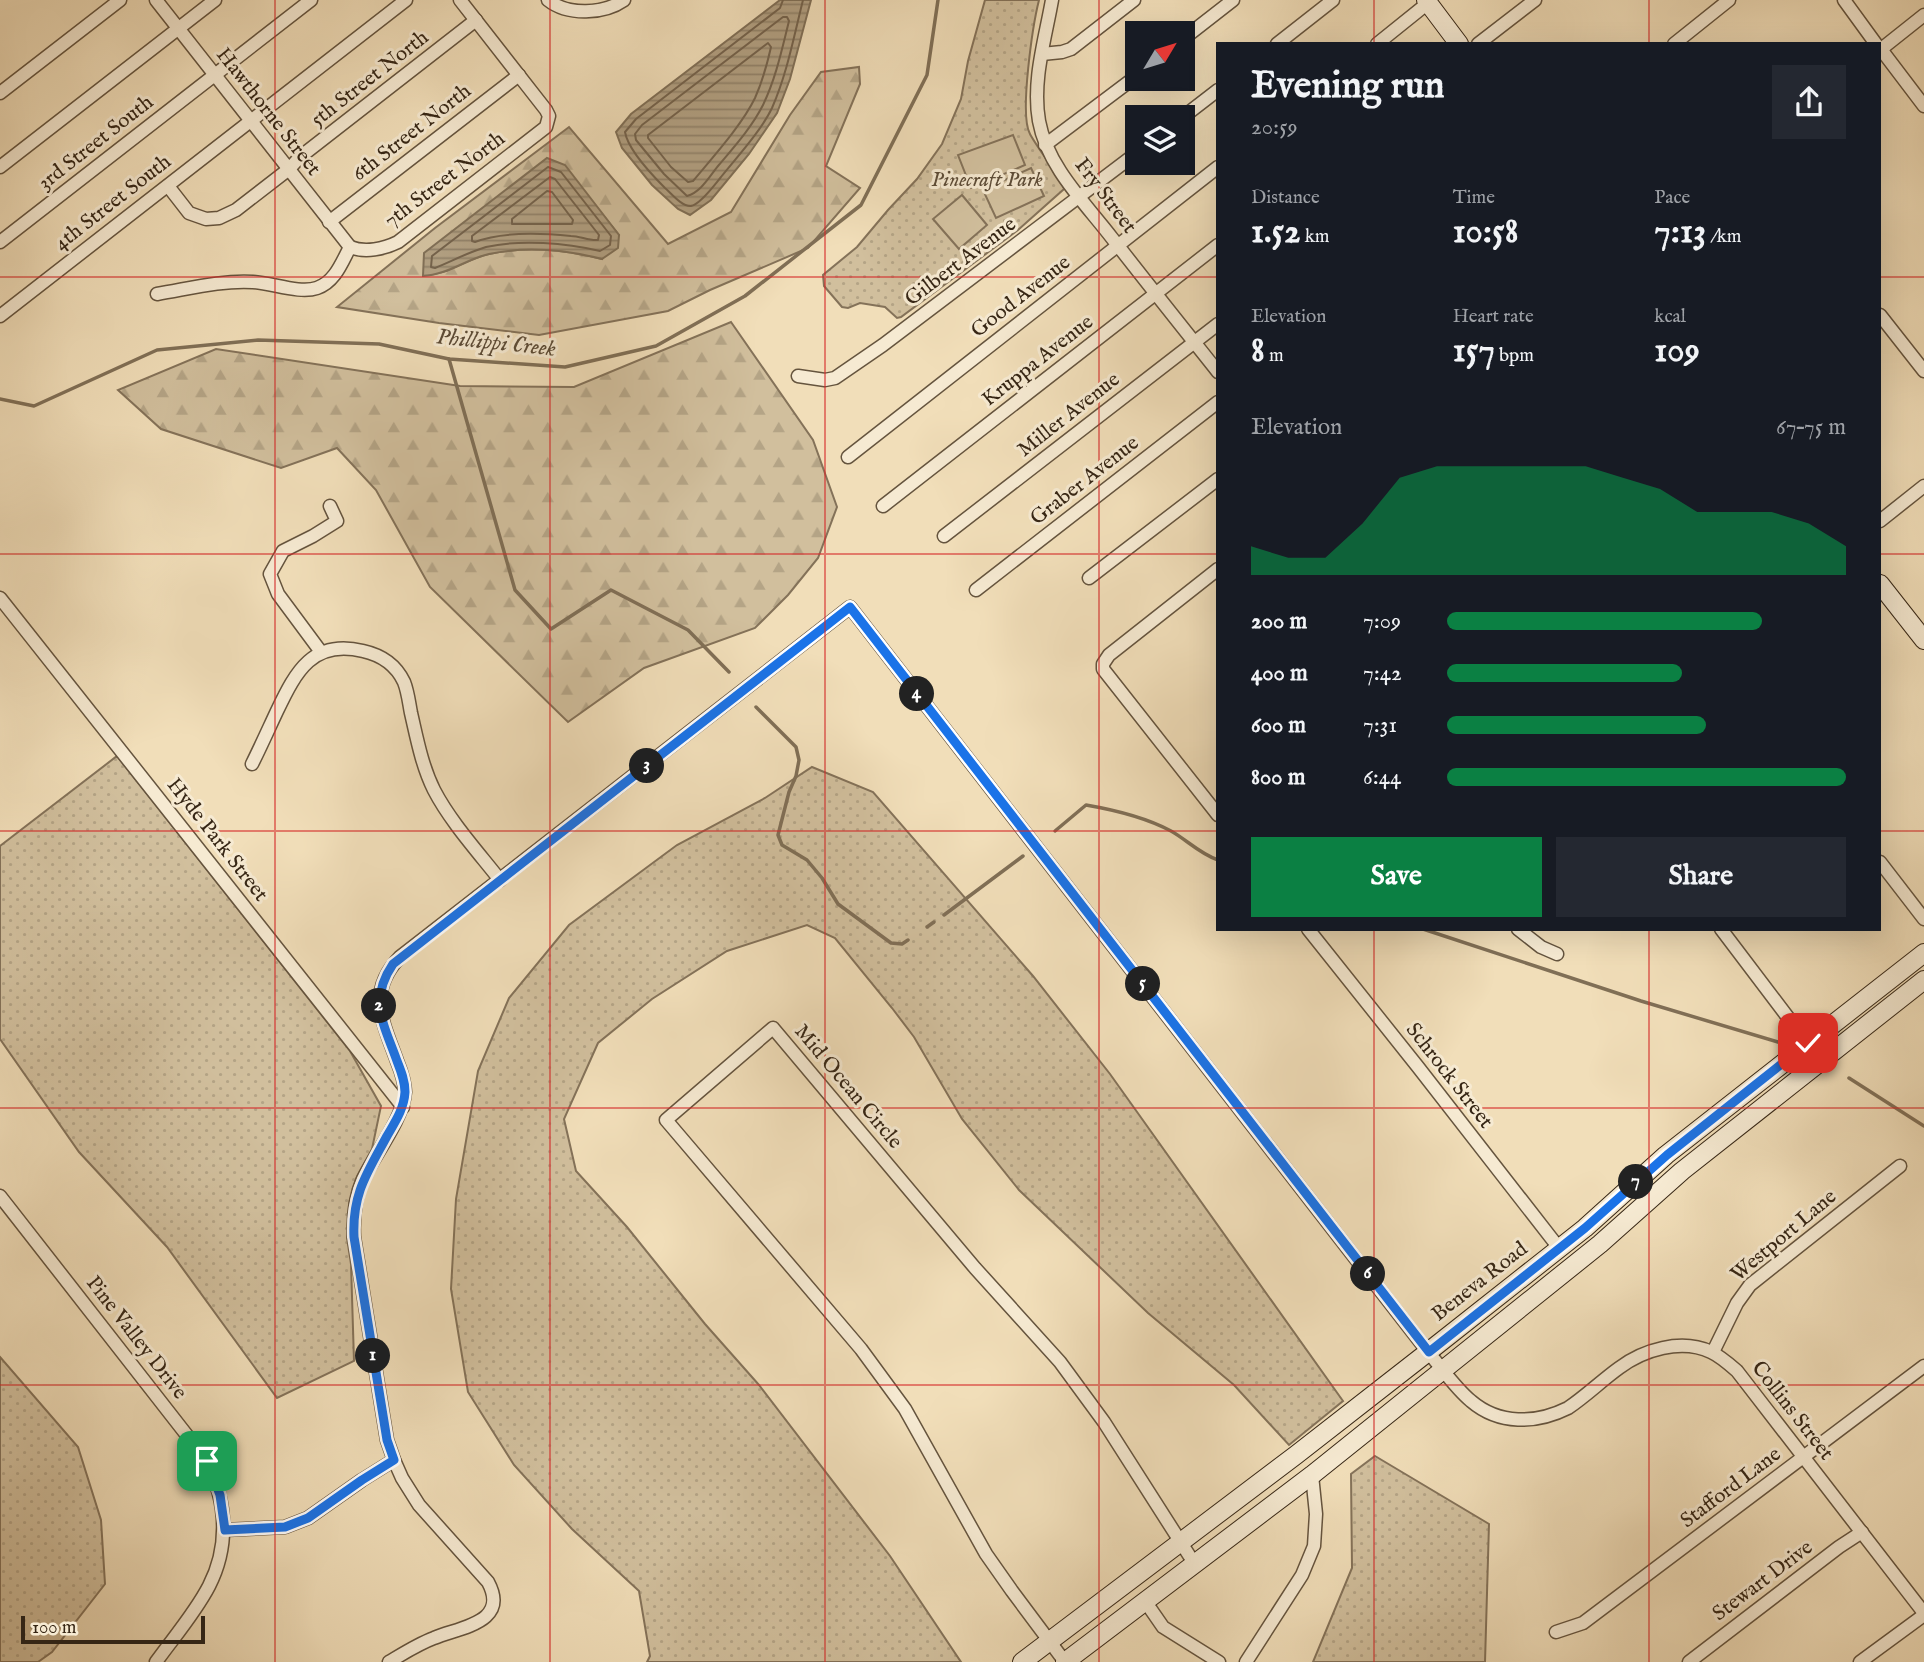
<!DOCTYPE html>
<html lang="en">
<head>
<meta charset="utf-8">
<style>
  :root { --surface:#171b24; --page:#242831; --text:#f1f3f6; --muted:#9ea1a6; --accent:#0b8043 }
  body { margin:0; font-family:"IM FELL English",serif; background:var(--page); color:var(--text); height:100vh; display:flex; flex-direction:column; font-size:26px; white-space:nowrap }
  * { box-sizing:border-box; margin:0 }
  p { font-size:23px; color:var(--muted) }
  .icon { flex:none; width:38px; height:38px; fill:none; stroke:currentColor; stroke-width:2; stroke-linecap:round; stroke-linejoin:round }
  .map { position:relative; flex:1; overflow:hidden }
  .side { position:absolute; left:1216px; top:42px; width:665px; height:889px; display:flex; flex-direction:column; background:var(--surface); border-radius:0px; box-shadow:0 7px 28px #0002 }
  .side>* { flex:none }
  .needle { width:46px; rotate:52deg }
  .controls { position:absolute; left:1125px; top:21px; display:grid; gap:14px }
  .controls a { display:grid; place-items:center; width:70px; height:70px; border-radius:0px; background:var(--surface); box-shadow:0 7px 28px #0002; font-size:35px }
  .scale { position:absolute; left:21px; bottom:18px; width:184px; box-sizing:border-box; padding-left:7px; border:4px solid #362615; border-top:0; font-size:19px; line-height:24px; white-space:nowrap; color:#362615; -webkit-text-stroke:5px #f6ead2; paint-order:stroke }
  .pin { position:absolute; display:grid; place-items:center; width:60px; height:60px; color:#fff; margin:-30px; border-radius:14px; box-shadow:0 4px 10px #0006 }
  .km { position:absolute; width:35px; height:35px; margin:-18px; border-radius:50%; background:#222; color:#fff; font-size:19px; line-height:35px; text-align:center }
  .round { display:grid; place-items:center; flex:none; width:74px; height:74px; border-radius:0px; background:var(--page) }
  .overview { display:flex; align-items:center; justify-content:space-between; height:119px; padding:0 35px }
  h1 { font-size:38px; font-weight:700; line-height:52px }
  .stats { display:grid; grid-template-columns:repeat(3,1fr); gap:10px; height:119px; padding:7px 35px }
  .stats div { display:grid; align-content:center }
  .stats b { font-size:35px; font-weight:700 }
  .stats small { font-size:19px; font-weight:400 }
  .stats p { font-size:19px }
  .chart { height:196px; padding:14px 35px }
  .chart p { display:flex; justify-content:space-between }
  .chart svg { width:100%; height:126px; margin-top:7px; fill:var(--accent); opacity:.7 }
  .primary-button { display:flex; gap:14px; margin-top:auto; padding:14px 35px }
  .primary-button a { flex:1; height:80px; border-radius:0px; background:var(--accent); color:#fff; font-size:28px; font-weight:700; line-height:80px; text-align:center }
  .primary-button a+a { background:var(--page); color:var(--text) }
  ul { padding:0 35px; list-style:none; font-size:23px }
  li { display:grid; grid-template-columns:112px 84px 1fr; align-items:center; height:52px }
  li i { height:18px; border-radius:9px; background:var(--accent) }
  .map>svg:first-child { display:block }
</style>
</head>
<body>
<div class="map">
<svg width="1924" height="1662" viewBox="0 0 1924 1662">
  <defs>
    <pattern id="grass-dots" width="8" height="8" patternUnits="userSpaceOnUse" patternTransform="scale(1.75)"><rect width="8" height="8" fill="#d1bf9d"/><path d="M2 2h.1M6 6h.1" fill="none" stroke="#b4a486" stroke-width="1.8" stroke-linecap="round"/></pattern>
    <pattern id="forest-firs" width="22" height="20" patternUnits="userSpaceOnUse" patternTransform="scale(1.75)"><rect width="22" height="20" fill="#d1bf9d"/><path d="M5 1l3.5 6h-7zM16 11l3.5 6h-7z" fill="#b4a486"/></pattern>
    <pattern id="water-rules" width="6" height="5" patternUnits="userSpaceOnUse" patternTransform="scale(1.75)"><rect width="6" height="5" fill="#b19f81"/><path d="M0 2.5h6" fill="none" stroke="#918168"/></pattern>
  </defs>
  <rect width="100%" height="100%" fill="#f1deb9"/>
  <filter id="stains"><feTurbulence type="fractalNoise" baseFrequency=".00286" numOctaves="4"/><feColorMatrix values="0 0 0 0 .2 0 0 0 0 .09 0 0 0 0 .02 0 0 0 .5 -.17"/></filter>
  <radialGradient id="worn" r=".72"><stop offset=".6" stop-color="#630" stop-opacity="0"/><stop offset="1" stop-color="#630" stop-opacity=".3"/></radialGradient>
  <!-- grass -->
  <g fill="url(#grass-dots)" stroke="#847259" stroke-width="2">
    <path d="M985 0H1039C1033 24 1019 115 1030 134 1036 146 1063 181 1064 189L1018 230 901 317 897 318 885 307 860 303 848 308 842 307 824 286 823 275 857 247 888 210 917 179 942 144 961 99 968 61Z"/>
    <polygon points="117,756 350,1051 381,1106 372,1149 356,1179 349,1204 347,1238 351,1264 354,1361 277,1398 167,1247 79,1152 0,1039 0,846"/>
    <polygon points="812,767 873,792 1033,976 1110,1074 1343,1401 1289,1445 1234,1385 1148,1313 1019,1190 962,1119 914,1037 892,1008 835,938 807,925 727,951 652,999 598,1043 564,1119 576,1171 627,1227 705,1324 759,1385 890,1556 961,1662 647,1662 650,1656 639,1591 572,1529 514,1465 468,1392 451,1289 456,1199 478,1071 509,998 569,925 677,845 765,798"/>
    <polygon points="0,1357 78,1447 101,1520 105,1584 52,1652 38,1662 0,1662"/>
    <polygon points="1375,1456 1489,1524 1485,1662 1313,1662 1352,1568 1351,1474"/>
  </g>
  <!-- forest -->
  <g fill="url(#forest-firs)" stroke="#847259" stroke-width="2" fill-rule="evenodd">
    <path d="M859 67 860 84 826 166 860 188 808 248 710 290 668 311 539 335 439 323 337 307 435 228 569 127 668 244 731 212 790 115 821 72ZM591 200 619 235 602 259C566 250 526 246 489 254 466 259 447 276 423 275Z"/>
    <polygon points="731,322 813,440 837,507 818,558 788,595 755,628 644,668 568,722 430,587 376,490 337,448 281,468 161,429 118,390 216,349 460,386 574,387"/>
  </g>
  <!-- pitch -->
  <g fill="#d1bf9d" stroke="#847259" stroke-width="2">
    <polygon points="1013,135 1025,165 971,188 958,155"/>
    <polygon points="1031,168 1044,196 996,218 983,190"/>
    <polygon points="962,195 987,225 959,249 933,219"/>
  </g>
  <!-- water -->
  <g fill="url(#water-rules)" stroke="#806f56" stroke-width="2">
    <polygon points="780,0 811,0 790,79 777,113 749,154 711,200 690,215 678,209 652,185 622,148 616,132 631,114"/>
    <path d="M547 158 565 165 619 235 618 248 602 259C566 250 526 246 489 254 466 259 447 275 423 276L424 253Z"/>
  </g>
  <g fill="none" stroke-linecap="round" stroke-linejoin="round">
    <!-- shore -->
    <g stroke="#74624b" stroke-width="2">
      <path d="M783 0 780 8 636 119 625 132C628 150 652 175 665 188 671 193 682 207 691 206 701 204 715 184 721 177 737 157 761 131 772 108 787 74 794 36 803 0"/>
      <path d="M783 17H787L789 21C782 49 776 78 763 105 752 127 734 147 718 166 709 177 701 192 687 196L664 174 636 140 635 134 642 125Z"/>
      <path d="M768 43 771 47C767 65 762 82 755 98 742 125 712 158 693 181L688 182 671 167 648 138V135Z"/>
      <path d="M548 167 561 172 611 236 610 245 600 251C566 243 521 239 486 247 469 252 452 261 435 268L431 267 432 256Z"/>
      <path d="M550 177 555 179 599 235 598 240C589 241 580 236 571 236 541 233 503 231 475 242L472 241V236Z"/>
      <polygon points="547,191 552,192 573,220 572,224 512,224 512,219"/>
    </g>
    <!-- stream -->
    <g stroke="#806f56" stroke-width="3.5">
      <polyline points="449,359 515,590 551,629 611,590 688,630 729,672"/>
      <polyline points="0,399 34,406 157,350 258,340 379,344 449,359 565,367 656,346 745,296 861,205 927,75 938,0"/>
      <polyline points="756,707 796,747 799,760 796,776 789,792 778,835 782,845 807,860 822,878 838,904 891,943 902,944 908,940"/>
      <path d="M1055 831 1086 805C1115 810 1145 817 1171 831 1187 840 1200 854 1218 860"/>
      <polyline points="944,915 1023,856"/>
      <polyline points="927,927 934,922"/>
      <polyline points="1423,929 1641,1001 1781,1043"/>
      <polyline points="1849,1078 1924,1126"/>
    </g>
    <defs>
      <g id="street">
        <polyline points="156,0 350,247"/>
        <path d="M548 0C568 16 604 14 624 0"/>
        <path d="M1052 0C1045 40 1032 81 1039 121 1047 166 1085 203 1112 238 1147 283 1183 328 1218 372"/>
        <polyline points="1844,0 1876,44"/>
        <polyline points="1183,39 1233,0"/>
        <polyline points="1277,44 1333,0"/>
        <polyline points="1377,44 1428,3"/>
        <polyline points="1478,44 1535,0"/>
        <polyline points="1674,44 1729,0"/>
        <polyline points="1880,48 1924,106"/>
        <polyline points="1880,50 1924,15"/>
        <polyline points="1042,54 1062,52 1071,49 1134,0"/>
        <polyline points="0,93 120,0"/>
        <polyline points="1183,117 1218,90"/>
        <polyline points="1045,145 1138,75"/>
        <polyline points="0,167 215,0"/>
        <polyline points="168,186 189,213 206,219 219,218 236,210 289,169 300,157 476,20"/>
        <polyline points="329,222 519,75"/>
        <polyline points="0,242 311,0"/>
        <path d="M350 247C365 253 384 249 398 242L546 127 549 116 546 110 460 0"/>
        <path d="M157 294C188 289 221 280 253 282 272 283 300 294 317 288 335 282 342 262 350 247"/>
        <polyline points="1880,315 1924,371"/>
        <polyline points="0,316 406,0"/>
        <polyline points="798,376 825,380 835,378 883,345 1138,152"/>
        <polyline points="848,457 1218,167"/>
        <polyline points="883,506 1218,245"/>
        <polyline points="1880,521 1924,486"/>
        <polyline points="944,536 1218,324"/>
        <polyline points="1218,569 1109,655 1103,664 1103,669 1218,815"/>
        <polyline points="1089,578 1218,479"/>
        <polyline points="976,590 1218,402"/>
        <polyline points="0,598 403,1107"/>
        <polyline points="321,652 278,594 270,574 283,551 313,536 337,521 330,506"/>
        <path d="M252 764C261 746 269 728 277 711 296 671 313 639 363 651 381 655 396 665 404 682 408 692 409 703 411 713 417 739 422 766 434 790 450 821 478 852 500 880"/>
        <polyline points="1880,862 1924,919"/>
        <polyline points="1308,929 1418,1067 1559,1248"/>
        <polyline points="1518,929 1541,947 1557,954"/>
        <polyline points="1721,929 1821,1061"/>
        <path d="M0 1196 200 1452C227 1492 231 1543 209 1586 195 1613 174 1637 156 1662"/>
        <polyline points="1713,1352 1737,1303 1750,1285 1900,1166"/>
        <polyline points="224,1530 285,1527 308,1518 362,1480 394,1460"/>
        <polyline points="1145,1601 1163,1627 1219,1662"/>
        <polyline points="1556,1632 1583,1623 1924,1366"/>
        <path d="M389 1662C404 1653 418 1644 434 1638 460 1627 510 1623 488 1582L419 1505 402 1478 394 1460 387 1440 354 1237C353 1217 355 1197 363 1179 375 1154 403 1119 405 1092 405 1082 401 1071 397 1061 383 1022 366 992 400 957L850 607 1428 1352C1442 1368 1455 1388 1471 1401 1499 1425 1536 1424 1568 1408 1586 1396 1601 1381 1619 1368 1643 1350 1681 1338 1711 1352 1720 1356 1729 1364 1737 1371L1924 1613"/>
        <polyline points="1065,1662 1012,1591 986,1554 905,1409 861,1349 666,1120 773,1028 975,1268 1060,1362 1104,1422 1194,1563"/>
        <polyline points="1246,1662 1302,1575 1314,1546 1316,1514 1312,1475"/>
        <polyline points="1689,1662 1839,1547 1862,1532"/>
        <polyline points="1860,1662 1924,1615"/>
      </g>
      <g id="secondary">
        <polyline points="1426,0 1459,44"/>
        <polyline points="1880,584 1924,640"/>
        <polyline points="1022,1662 1296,1455 1428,1352 1585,1228 1666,1155 1924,953"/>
        <polyline points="1065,1662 1312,1475 1600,1244 1682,1171 1924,980"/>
      </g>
    </defs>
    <!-- street casing -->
    <use href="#street" stroke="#65543e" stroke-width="15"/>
    <!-- secondary casing -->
    <use href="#secondary" stroke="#362615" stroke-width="20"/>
    <!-- street -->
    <use href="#street" stroke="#f6ead2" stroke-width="12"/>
    <!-- secondary -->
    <use href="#secondary" stroke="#f6ead2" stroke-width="18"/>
  </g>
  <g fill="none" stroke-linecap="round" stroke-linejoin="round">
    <defs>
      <path id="route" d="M207 1461 220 1495 225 1530 285 1527 308 1518 362 1480 394 1460 387 1440 354 1237C352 1194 367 1173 387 1136 395 1122 404 1109 405 1092 405 1081 401 1071 397 1061 384 1024 368 1001 393 964L850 607 1429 1352 1585 1228 1667 1155 1808 1043"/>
    </defs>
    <!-- route casing -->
    <use href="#route" stroke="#fff" stroke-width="14"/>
    <!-- route -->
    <use href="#route" stroke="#1a73e8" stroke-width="9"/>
  </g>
  <!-- grid -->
  <path fill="none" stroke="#d62828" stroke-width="2" stroke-opacity="0.55" d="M275 0V1662M550 0V1662M825 0V1662M1099 0V1662M1374 0V44M1649 0V44M0 277H1218M1880 277H1924M0 554H1218M1880 554H1924M0 831H1218M1880 831H1924M1374 929V1662M1649 929V1662M0 1108H1924M0 1385H1924"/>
  <g text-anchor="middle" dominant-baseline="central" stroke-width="6" stroke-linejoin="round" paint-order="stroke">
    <!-- street labels -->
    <g font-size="21" fill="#362615" stroke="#f6ead2">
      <text transform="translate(370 79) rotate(-38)">5th Street North</text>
      <text transform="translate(268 112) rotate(52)">Hawthorne Street</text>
      <text transform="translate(412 133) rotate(-38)">6th Street North</text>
      <text transform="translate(96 143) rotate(-38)">3rd Street South</text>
      <text transform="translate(445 180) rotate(-37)">7th Street North</text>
      <text transform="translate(1105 196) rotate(53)">Fry Street</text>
      <text transform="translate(113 203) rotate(-38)">4th Street South</text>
      <text transform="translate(961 262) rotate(-37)">Gilbert Avenue</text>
      <text transform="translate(1021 297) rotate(-38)">Good Avenue</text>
      <text transform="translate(1038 361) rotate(-38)">Kruppa Avenue</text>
      <text transform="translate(1069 415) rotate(-38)">Miller Avenue</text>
      <text transform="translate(1085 481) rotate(-38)">Graber Avenue</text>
      <text transform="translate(217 840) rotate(52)">Hyde Park Street</text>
      <text transform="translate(1449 1076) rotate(52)">Schrock Street</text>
      <text transform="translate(848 1087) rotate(50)">Mid Ocean Circle</text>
      <text transform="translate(1784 1236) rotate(-40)">Westport Lane</text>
      <text transform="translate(1480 1282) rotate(-38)">Beneva Road</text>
      <text transform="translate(136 1338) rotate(52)">Pine Valley Drive</text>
      <text transform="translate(1792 1411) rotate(52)">Collins Street</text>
      <text transform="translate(1731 1488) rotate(-37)">Stafford Lane</text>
      <text transform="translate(1763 1581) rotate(-37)">Stewart Drive</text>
    </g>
    <!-- park labels -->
    <g font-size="21" font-style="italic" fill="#5d4c37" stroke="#f6ead2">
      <text x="987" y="180">Pinecraft Park</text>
    </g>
    <!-- water labels -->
    <g font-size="23" font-style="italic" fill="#5b4a35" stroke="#f6ead2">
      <text transform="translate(496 343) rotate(6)">Phillippi Creek</text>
    </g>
  </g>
  <rect width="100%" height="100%" filter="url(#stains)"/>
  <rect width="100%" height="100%" fill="url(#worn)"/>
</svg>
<div class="controls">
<a><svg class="needle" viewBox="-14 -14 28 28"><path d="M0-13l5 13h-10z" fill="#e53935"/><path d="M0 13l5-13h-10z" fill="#9ea1a6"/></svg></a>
<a><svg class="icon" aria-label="layers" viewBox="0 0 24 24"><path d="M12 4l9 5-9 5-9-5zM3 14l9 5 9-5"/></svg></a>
</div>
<div class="scale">100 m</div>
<div class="pin" style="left:207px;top:1461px;background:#1e9e55"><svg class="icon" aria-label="arrive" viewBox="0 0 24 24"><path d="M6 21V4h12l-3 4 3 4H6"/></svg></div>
<div class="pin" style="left:1808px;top:1043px;background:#d93025"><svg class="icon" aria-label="check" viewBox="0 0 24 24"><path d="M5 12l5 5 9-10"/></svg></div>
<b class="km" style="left:373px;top:1356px">1</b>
<b class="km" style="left:379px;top:1006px">2</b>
<b class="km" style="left:647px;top:766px">3</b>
<b class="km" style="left:917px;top:694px">4</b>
<b class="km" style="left:1143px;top:984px">5</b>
<b class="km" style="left:1368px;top:1274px">6</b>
<b class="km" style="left:1636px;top:1182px">7</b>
<section class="side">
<div class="overview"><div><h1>Evening run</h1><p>20:59</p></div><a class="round"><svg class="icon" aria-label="share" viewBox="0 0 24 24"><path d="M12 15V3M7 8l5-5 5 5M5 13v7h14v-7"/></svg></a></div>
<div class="stats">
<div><p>Distance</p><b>1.52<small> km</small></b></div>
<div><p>Time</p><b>10:58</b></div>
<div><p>Pace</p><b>7:13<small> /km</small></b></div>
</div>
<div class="stats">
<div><p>Elevation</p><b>8<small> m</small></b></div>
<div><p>Heart rate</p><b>157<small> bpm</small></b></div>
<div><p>kcal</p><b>109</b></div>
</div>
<div class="chart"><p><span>Elevation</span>67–75 m</p>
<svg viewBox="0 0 160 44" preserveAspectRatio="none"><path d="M0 44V34L10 38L20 38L30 26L40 10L50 6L60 6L70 6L80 6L90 6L100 10L110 14L120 22L130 22L140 22L150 26L160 34V44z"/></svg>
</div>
<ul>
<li><b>200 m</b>7:09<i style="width:79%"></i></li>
<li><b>400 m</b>7:42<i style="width:59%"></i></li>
<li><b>600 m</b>7:31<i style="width:65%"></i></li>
<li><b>800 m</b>6:44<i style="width:100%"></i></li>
</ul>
<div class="primary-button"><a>Save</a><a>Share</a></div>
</section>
</div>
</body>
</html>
